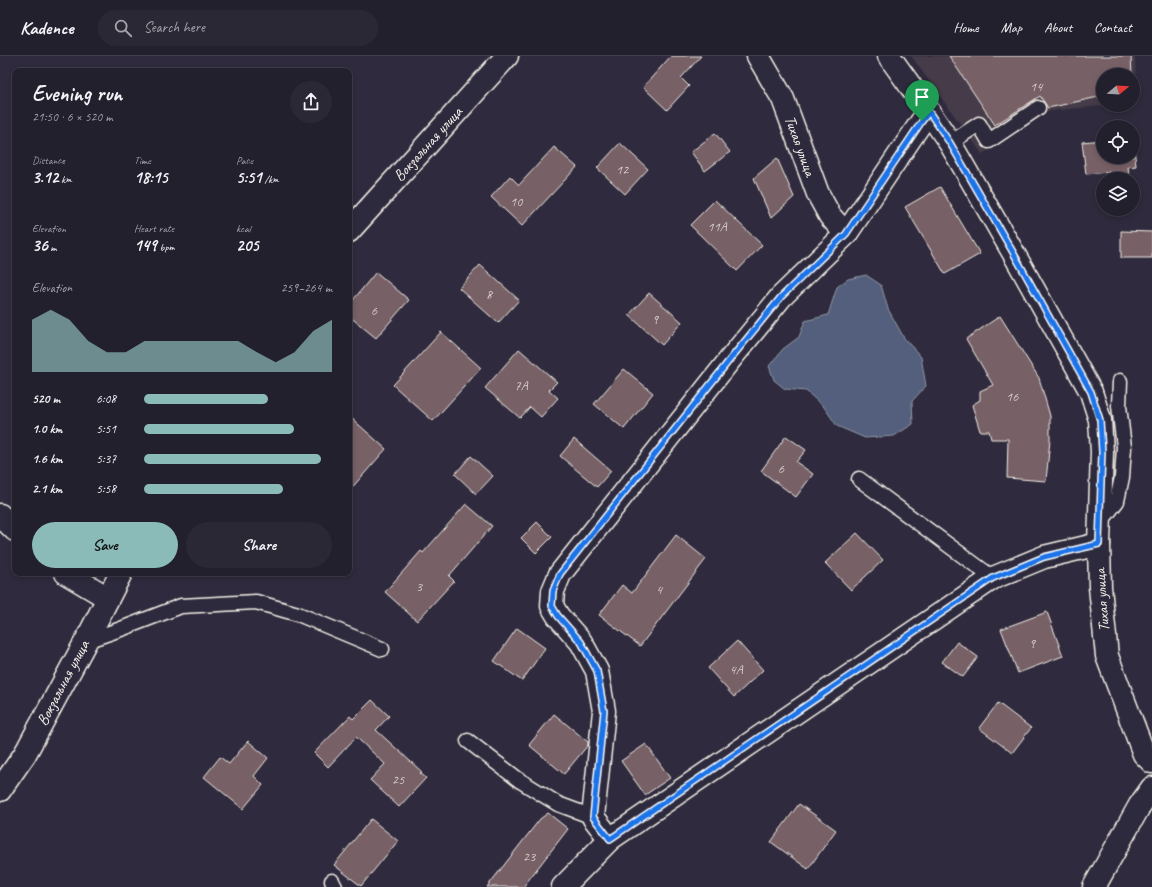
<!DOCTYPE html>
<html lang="en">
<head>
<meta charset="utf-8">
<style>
  :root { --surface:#23202e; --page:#2b2836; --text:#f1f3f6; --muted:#a3a3aa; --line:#403e4a; --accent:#8bbbb9 }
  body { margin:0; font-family:Caveat,sans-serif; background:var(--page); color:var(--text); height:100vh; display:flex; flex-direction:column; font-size:15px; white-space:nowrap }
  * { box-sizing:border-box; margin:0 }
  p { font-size:13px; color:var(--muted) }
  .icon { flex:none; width:22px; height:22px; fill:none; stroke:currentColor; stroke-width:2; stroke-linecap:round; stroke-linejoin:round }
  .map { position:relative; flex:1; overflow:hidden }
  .drawer { position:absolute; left:12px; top:12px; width:340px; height:508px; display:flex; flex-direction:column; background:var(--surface); border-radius:8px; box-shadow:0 2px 6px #0003,0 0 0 1px var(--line) }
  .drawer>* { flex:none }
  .needle { width:26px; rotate:72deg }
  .buttons { position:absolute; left:1096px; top:12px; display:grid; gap:8px }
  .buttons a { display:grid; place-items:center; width:44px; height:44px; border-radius:50%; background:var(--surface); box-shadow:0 2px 6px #0003,0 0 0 1px var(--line); font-size:20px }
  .pin { position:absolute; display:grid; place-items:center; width:34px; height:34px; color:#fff; margin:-41px -17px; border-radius:50% 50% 50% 0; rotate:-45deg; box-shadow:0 0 4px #0007 }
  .pin .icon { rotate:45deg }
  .round { display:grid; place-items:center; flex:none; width:42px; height:42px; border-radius:21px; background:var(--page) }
  .summary { display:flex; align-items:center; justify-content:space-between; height:68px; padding:0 20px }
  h1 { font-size:22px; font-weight:800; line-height:30px }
  .stats { display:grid; grid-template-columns:repeat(3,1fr); gap:6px; height:68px; padding:4px 20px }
  .stats div { display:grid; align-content:center }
  .stats b { font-size:17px; font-weight:800 }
  .stats small { font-size:11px; font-weight:400 }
  .stats p { font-size:11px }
  .chart { height:112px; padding:8px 20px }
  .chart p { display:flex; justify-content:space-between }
  .chart svg { width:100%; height:72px; margin-top:4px; fill:var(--accent); opacity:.7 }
  .cta { display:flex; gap:8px; margin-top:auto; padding:8px 20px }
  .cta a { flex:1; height:46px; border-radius:24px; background:var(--accent); color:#111; font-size:16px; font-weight:800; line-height:46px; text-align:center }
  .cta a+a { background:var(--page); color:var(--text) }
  ul { padding:0 20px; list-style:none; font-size:13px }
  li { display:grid; grid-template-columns:64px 48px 1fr; align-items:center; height:30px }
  li i { height:10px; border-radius:5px; background:var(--accent) }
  header { display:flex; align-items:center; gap:24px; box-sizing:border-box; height:56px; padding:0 20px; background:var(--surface); border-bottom:1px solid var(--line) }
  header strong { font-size:19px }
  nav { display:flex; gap:22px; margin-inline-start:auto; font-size:14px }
  .search { width:280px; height:36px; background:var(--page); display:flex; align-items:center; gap:10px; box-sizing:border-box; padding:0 14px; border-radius:22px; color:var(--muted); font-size:15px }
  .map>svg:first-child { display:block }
</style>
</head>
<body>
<header>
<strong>Kadence</strong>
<div class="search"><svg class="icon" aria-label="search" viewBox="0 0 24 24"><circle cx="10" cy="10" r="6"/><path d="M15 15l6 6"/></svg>Search here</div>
<nav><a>Home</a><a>Map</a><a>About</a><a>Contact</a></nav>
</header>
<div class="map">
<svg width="1152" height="831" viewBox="0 0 1152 831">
  <rect width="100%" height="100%" fill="#2f2a3d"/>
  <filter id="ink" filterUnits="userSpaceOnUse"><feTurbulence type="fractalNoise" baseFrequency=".025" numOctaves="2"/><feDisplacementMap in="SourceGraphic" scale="8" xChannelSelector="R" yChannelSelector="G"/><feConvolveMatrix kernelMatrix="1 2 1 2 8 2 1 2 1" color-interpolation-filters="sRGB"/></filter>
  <g filter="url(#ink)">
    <!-- built -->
    <polygon fill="#453a49" points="911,0 1135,0 1137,46 1133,47 1133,19 1103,19 1103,49 1111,49 1050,55 982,98"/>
    <!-- water -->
    <polygon fill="#525f7b" stroke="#9399a7" points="866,219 881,229 888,253 904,282 921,301 926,330 912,345 913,368 894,380 865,382 837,370 824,351 806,335 785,333 774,324 769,310 783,293 799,281 805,265 828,259 837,231 848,223"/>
    <!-- building -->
    <g fill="#776066" stroke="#f4f1e8">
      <polygon points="671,0 701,0 681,22 689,30 667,54 643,31"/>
      <polygon points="949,0 1131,0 1132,19 1103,19 1103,40 1048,52 1040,40 995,69"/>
      <polygon points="715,77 730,96 705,115 691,96"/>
      <polygon points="1133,81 1136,110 1128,111 1130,123 1110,123 1109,116 1086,118 1082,86 1103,84 1103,101 1133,101"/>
      <polygon points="620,87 648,113 625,138 597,112"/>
      <polygon points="554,91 577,111 522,170 491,141 510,120 519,129"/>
      <polygon points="777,102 794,141 771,162 754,122"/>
      <polygon points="940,131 980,198 945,218 905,151"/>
      <polygon points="715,144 762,189 737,215 690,169"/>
      <polygon points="1121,175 1152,176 1152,202 1121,202"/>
      <polygon points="480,209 519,244 498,267 459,232"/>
      <polygon points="376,216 409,244 376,282 349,260 349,249"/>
      <polygon points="649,237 682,266 662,289 629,259"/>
      <polygon points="1000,260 1039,322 1050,360 1050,384 1046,425 1007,422 1008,383 991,383 989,375 980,375 972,349 980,344 980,335 993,329 966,283"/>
      <polygon points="441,276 481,312 433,365 393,329"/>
      <polygon points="519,293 557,326 549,334 558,342 541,361 530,351 520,362 485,332"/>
      <polygon points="624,313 653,337 624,373 594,348"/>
      <polygon points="349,360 386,393 349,435"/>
      <polygon points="786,380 806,394 796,406 813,418 796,441 761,415"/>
      <polygon points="574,383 611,415 597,431 560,400"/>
      <polygon points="471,400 493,420 476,438 455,418"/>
      <polygon points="466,448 492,470 449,520 454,525 417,565 385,536 421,495 423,497"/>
      <polygon points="537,466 552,481 536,497 521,482"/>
      <polygon points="857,477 883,504 851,534 825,507"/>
      <polygon points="676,479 706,503 640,590 599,559 622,529 632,537"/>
      <polygon points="1047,556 1063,600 1018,617 1001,573"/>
      <polygon points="517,572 545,592 522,625 494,605"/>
      <polygon points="737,585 763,614 734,641 708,612"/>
      <polygon points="957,586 978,601 963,621 942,606"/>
      <polygon points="372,644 389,660 376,674 422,716 420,717 426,722 399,751 370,724 385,708 356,681 328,711 314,697 350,660 353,663"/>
      <polygon points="998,647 1031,672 1012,697 979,672"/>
      <polygon points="554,658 588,686 588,689 564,718 529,689"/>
      <polygon points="248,685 268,702 254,720 263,729 243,753 204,721 220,701 229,708"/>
      <polygon points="646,688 670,722 645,739 621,705"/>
      <polygon points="799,748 836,774 808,813 771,786"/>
      <polygon points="548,757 568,773 523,831 487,831 540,763"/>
      <polygon points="371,763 398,785 361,830 334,809"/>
    </g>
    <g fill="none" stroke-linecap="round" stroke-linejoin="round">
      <defs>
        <g id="lane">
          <polyline points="950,87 979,68 989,85 1038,52"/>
          <polyline points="859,423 993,522"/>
          <polyline points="1100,465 1107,458 1117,445 1122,421 1124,391 1119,350 1120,325"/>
          <polyline points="86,585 121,573 181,550 256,546 298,558 382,593"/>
          <polyline points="468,685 519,724 558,748 593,761"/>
          <polyline points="332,825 335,831"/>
        </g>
        <g id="street">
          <polyline points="758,0 783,43 818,138 830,160 846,178"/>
          <polyline points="889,0 929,56 950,87 1014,198 1091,336 1100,364 1102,396 1099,488 1100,531 1107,600 1144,698 1152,706"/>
          <polyline points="0,459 15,474"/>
          <polyline points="66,517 108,542"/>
          <polyline points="610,783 593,761 604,655 597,615 581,586 558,560 552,550 553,535 560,518 732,301 781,241 846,178 922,65 929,56"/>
          <polyline points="563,831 610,783 993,522 1044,501 1099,488"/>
          <polyline points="1094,831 1140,749 1152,732"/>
        </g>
        <g id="secondary">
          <polyline points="349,175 507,0"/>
          <polyline points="0,734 25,698 86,585 121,517"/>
        </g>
      </defs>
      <!-- lane casing -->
      <use href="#lane" stroke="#f4f1e8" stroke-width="17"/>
      <!-- street casing -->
      <use href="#street" stroke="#f4f1e8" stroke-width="25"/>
      <!-- secondary casing -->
      <use href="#secondary" stroke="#f4f1e8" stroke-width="25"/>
      <!-- lane -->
      <use href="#lane" stroke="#2f2a3d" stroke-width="14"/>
      <!-- street -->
      <use href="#street" stroke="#2f2a3d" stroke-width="22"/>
      <!-- secondary -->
      <use href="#secondary" stroke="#2f2a3d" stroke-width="22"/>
    </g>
  </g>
  <g fill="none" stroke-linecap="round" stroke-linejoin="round" filter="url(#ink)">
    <defs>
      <polygon id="route" points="929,56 950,87 1014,198 1091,336 1100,364 1102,396 1099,488 1044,501 993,522 610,783 593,761 604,655 597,615 581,586 558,560 552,550 553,535 560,518 732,301 781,241 846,178 922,65"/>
    </defs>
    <!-- route casing -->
    <use href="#route" stroke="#fff" stroke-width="8"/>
    <!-- route -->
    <use href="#route" stroke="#1a73e8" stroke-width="5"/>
  </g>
  <g text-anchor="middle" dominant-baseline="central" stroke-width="3" stroke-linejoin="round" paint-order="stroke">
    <!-- number labels -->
    <g font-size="14" fill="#d5cdc8">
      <text x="1036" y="30">14</text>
      <text x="622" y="113">12</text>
      <text x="516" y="145">10</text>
      <text x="717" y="170">11А</text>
      <text x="489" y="238">8</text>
      <text x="374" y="254">6</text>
      <text x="655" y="263">9</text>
      <text x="521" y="329">7А</text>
      <text x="1012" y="340">16</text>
      <text x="781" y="412">6</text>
      <text x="419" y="530">3</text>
      <text x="659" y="533">4</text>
      <text x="1032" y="587">9</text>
      <text x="736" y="613">4А</text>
      <text x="398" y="723">25</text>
      <text x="529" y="800">23</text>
    </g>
    <!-- street labels -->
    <g font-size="16" fill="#f4f1e8" stroke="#2f2a3d">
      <text transform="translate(428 88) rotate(-48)">Вокзальная улица</text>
      <text transform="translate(800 90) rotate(70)">Тихая улица</text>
      <text transform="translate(1102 544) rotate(-94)">Тихая улица</text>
      <text transform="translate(63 627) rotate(-62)">Вокзальная улица</text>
    </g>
  </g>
</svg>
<div class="buttons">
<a><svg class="needle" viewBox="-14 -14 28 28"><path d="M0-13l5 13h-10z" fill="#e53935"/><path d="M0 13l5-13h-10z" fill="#a3a3aa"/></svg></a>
<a><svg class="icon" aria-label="locate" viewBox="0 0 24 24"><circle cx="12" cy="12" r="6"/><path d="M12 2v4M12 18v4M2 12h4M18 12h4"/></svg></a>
<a><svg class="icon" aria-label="layers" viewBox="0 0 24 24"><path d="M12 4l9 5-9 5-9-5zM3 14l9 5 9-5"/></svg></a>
</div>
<div class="pin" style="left:922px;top:65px;background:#1e9e55"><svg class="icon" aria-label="arrive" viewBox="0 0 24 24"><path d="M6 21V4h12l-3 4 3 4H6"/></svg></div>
<section class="drawer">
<div class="summary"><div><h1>Evening run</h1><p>21:50 · 6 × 520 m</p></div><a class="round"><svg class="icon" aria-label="share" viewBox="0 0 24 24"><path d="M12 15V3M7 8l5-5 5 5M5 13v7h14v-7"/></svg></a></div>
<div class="stats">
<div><p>Distance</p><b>3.12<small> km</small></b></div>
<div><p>Time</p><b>18:15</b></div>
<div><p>Pace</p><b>5:51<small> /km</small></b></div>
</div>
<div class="stats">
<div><p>Elevation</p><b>36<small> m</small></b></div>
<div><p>Heart rate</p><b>149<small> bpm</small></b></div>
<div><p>kcal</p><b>205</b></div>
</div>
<div class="chart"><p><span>Elevation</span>259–264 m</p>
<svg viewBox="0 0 160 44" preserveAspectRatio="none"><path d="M0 44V12L10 6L20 12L30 25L40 32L50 32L60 25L70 25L80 25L90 25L100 25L110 25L120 32L130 38L140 32L150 19L160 12V44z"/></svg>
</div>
<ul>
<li><b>520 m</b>6:08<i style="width:66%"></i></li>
<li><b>1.0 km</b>5:51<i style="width:80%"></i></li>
<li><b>1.6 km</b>5:37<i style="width:94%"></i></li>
<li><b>2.1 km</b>5:58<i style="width:74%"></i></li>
</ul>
<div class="cta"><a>Save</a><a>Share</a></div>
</section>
</div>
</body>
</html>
